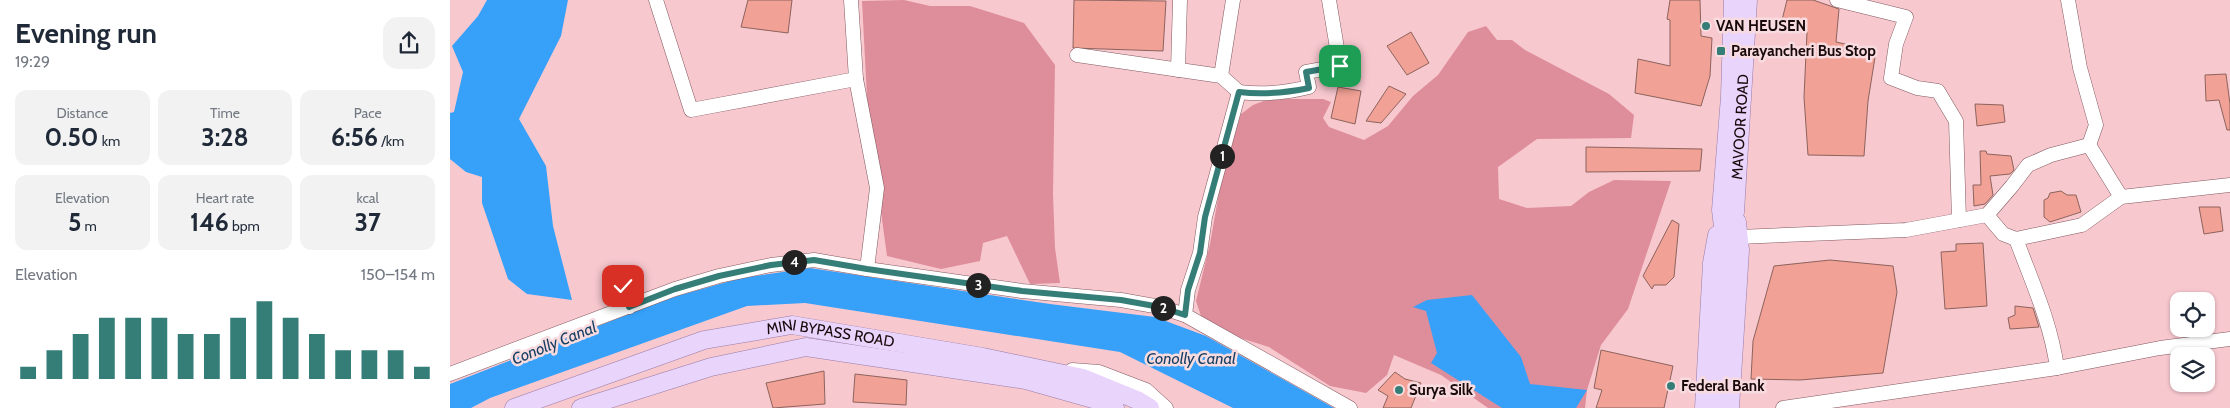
<!DOCTYPE html>
<html lang="en">
<head>
<meta charset="utf-8">
<style>
  :root { --surface:#fff; --page:#f2f2f3; --text:#1f2937; --muted:#747a83; --accent:#357d77 }
  body { margin:0; font-family:Cabin,sans-serif; background:var(--page); color:var(--text); height:100vh; display:flex; flex-direction:column; font-size:19px; white-space:nowrap }
  * { box-sizing:border-box; margin:0 }
  p { font-size:16px; color:var(--muted) }
  .icon { flex:none; width:28px; height:28px; fill:none; stroke:currentColor; stroke-width:2; stroke-linecap:round; stroke-linejoin:round }
  .map { position:relative; flex:1; overflow:hidden }
  .details { display:flex; flex-direction:column; background:var(--surface); width:450px }
  .details>* { flex:none }
  .fabs { position:absolute; left:1720px; top:292px; display:grid; gap:10px }
  .fabs a { display:grid; place-items:center; width:45px; height:45px; border-radius:10px; background:var(--surface); box-shadow:0 1px 4px #0004; font-size:25px }
  .pin { position:absolute; display:grid; place-items:center; width:42px; height:42px; color:#fff; margin:-21px; border-radius:10px; box-shadow:0 2px 8px #0006 }
  .km { position:absolute; width:25px; height:25px; margin:-12px; border-radius:50%; background:#222; color:#fff; font-size:14px; line-height:25px; text-align:center }
  .round { display:grid; place-items:center; flex:none; width:52px; height:52px; border-radius:15px; background:var(--page) }
  .overview { display:flex; align-items:center; justify-content:space-between; height:85px; padding:0 15px }
  h1 { font-size:28px; font-weight:700; line-height:38px }
  .figures { display:grid; grid-template-columns:repeat(3,1fr); gap:8px; height:85px; padding:5px 15px }
  .figures div { display:grid; align-content:center; border-radius:12px; background:var(--page); text-align:center }
  .figures b { font-size:25px; font-weight:700 }
  .figures small { font-size:14px; font-weight:400 }
  .figures p { font-size:14px }
  .chart { height:140px; padding:10px 15px }
  .chart p { display:flex; justify-content:space-between }
  .chart svg { width:100%; height:90px; margin-top:5px; stroke:var(--accent); stroke-width:6 }
  main { display:flex; flex:1; min-height:0 }
  .map>svg:first-child { display:block }
</style>
</head>
<body>
<main>
<section class="details">
<div class="overview"><div><h1>Evening run</h1><p>19:29</p></div><a class="round"><svg class="icon" aria-label="share" viewBox="0 0 24 24"><path d="M12 15V3M7 8l5-5 5 5M5 13v7h14v-7"/></svg></a></div>
<div class="figures">
<div><p>Distance</p><b>0.50<small> km</small></b></div>
<div><p>Time</p><b>3:28</b></div>
<div><p>Pace</p><b>6:56<small> /km</small></b></div>
</div>
<div class="figures">
<div><p>Elevation</p><b>5<small> m</small></b></div>
<div><p>Heart rate</p><b>146<small> bpm</small></b></div>
<div><p>kcal</p><b>37</b></div>
</div>
<div class="chart"><p><span>Elevation</span>150–154 m</p>
<svg viewBox="0 0 160 44" preserveAspectRatio="none"><path d="M5 44V38M15 44V30M25 44V22M35 44V14M45 44V14M55 44V14M65 44V22M75 44V22M85 44V14M95 44V6M105 44V14M115 44V22M125 44V30M135 44V30M145 44V30M155 44V38"/></svg>
</div>
</section>
<div class="map">
<svg width="1780" height="408" viewBox="0 0 1780 408">
  <rect width="100%" height="100%" fill="#f8c8cf"/>
  <!-- green -->
  <g fill="#de8d9b">
    <polygon points="454,0 480,6 520,6 574,23 605,65 603,194 605,248 610,283 580,284 557,236 533,243 530,261 491,269 437,256 418,116 412,1"/>
    <polygon points="1036,26 1047,40 1062,40 1075,50 1159,94 1184,115 1181,138 1087,139 1048,167 1049,199 1077,208 1121,206 1139,192 1164,180 1221,181 1178,309 1151,345 1137,390 1135,408 1038,408 991,375 944,355 937,375 916,393 880,386 819,347 787,337 752,319 746,301 760,244 773,170 791,114 803,105 819,99 873,99 881,102 873,118 879,127 914,140 938,126 963,96 988,75 1018,32"/>
  </g>
  <!-- water -->
  <g fill="#37a1fa">
    <polygon points="37,0 118,0 111,36 69,119 96,166 103,226 122,300 77,294 58,279 32,203 32,177 16,172 0,159 0,113 4,112 13,72 2,46 28,16"/>
    <polygon points="360,268 600,304 705,317 756,336 884,408 783,408 670,352 355,303 297,306 40,398 21,408 0,408 0,384 220,298 291,278"/>
    <polygon points="1022,295 1071,357 1080,384 1137,390 1126,408 1052,408 981,363 987,353 976,311 963,307 977,300"/>
  </g>
  <!-- building -->
  <g fill="#f1a195" stroke="#8d635d">
    <polygon points="298,0 342,0 338,33 291,27"/>
    <polygon points="624,0 716,1 713,51 623,48"/>
    <polygon points="1220,0 1250,0 1251,36 1262,38 1260,76 1251,106 1185,93 1188,59 1220,66 1220,20 1217,19"/>
    <polygon points="1337,0 1363,0 1389,9 1386,42 1426,51 1418,101 1414,156 1358,155 1354,97 1357,32 1331,24"/>
    <polygon points="961,32 979,63 957,75 937,46"/>
    <polygon points="1776,74 1780,104 1780,130 1777,130 1769,100 1756,101 1755,75"/>
    <polygon points="939,86 956,94 931,123 916,121"/>
    <polygon points="888,87 911,91 905,124 881,118"/>
    <polygon points="1525,104 1553,105 1555,122 1527,126"/>
    <polygon points="1136,147 1252,149 1250,171 1136,172"/>
    <polygon points="1530,151 1536,151 1537,154 1561,156 1564,170 1560,174 1540,176 1543,195 1535,204 1524,206 1523,185 1531,185"/>
    <polygon points="1611,191 1617,195 1626,195 1631,212 1600,222 1594,217 1594,200 1598,198 1600,193"/>
    <polygon points="1749,207 1770,207 1773,231 1754,234"/>
    <polygon points="1222,220 1229,224 1224,277 1216,285 1204,285 1202,289 1193,276"/>
    <polygon points="1533,243 1537,306 1495,309 1491,252 1506,251 1506,244"/>
    <polygon points="1380,260 1443,266 1447,292 1433,373 1350,380 1301,379 1303,341 1324,266"/>
    <polygon points="1565,306 1583,308 1589,327 1560,329 1558,318 1565,315"/>
    <polygon points="1151,350 1223,366 1214,408 1146,408 1152,390 1144,388"/>
    <polygon points="374,371 375,404 323,408 316,383"/>
    <polygon points="945,372 955,379 971,383 961,408 933,408 938,396 928,390"/>
    <polygon points="405,374 457,380 456,405 403,402"/>
  </g>
  <g fill="none" stroke-linecap="round" stroke-linejoin="round">
    <defs>
      <g id="minor">
        <polyline points="206,0 241,110 406,79 401,0"/>
        <path d="M879 0 890 66 856 72 859 87C835 93 813 95 789 92L755 217 750 253 738 290 735 315 900 408"/>
        <polyline points="1387,0 1456,17 1446,44 1441,78 1467,88 1488,91 1506,121 1509,220"/>
        <polyline points="1618,0 1630,68 1646,125 1639,145"/>
        <polyline points="627,55 771,76 789,92"/>
        <polyline points="728,70 730,0"/>
        <polyline points="771,76 783,0"/>
        <polyline points="406,79 427,188 417,269"/>
        <polyline points="1639,145 1671,197"/>
        <polyline points="1537,215 1553,234 1566,239 1632,225 1671,197 1780,185"/>
        <polyline points="1289,237 1456,230 1537,215 1562,186 1578,165 1601,155 1639,145"/>
        <path d="M1566 239C1582 282 1601 323 1607 368"/>
        <polyline points="173,286 179,307"/>
        <polyline points="622,370 649,372 696,390 716,408"/>
        <polyline points="0,374 225,289 269,276 321,265 364,260 417,269 572,291 671,300 710,307 735,315"/>
        <polyline points="1333,408 1607,368 1710,348 1780,339"/>
      </g>
      <g id="major">
        <path id="s1" d="M1279 238 1285 212 1298 0"/>
        <path id="s2" d="M64 408 254 340 342 325 533 357 633 378 687 400 700 408"/>
        <polyline points="131,408 261,367 356,347 576,380 657,403 665,408"/>
        <polyline points="1254,408 1262,263 1267,235"/>
        <polyline points="1267,408 1276,252 1271,210 1280,97 1283,0"/>
        <polyline points="1280,408 1290,250 1287,222"/>
      </g>
    </defs>
    <!-- minor casing -->
    <use href="#minor" stroke="#82595f" stroke-width="15"/>
    <!-- major casing -->
    <use href="#major" stroke="#977ba6" stroke-width="19"/>
    <!-- minor -->
    <use href="#minor" stroke="#fff" stroke-width="14"/>
    <!-- major -->
    <use href="#major" stroke="#e9d4fc" stroke-width="18"/>
  </g>
  <g fill="none" stroke-linecap="round" stroke-linejoin="round">
    <defs>
      <path id="route" d="M173 286 179 307 225 289 269 276 321 265 364 260 417 269 572 291 671 300 710 307 735 315 738 290 750 253 755 217 789 92C813 95 835 93 859 88L856 72 890 66"/>
    </defs>
    <!-- route casing -->
    <use href="#route" stroke="#fff" stroke-width="10"/>
    <!-- route -->
    <use href="#route" stroke="#357d77" stroke-width="6"/>
  </g>
  <!-- markers -->
  <g fill="#357d77" stroke="#f8dbdf" stroke-width="2">
    <circle cx="1256" cy="26" r="5"/>
    <rect x="1266" y="46" width="10" height="10" rx="2.5"/>
    <circle cx="1221" cy="386" r="5"/>
    <circle cx="949" cy="390" r="5"/>
  </g>
  <g text-anchor="middle" dominant-baseline="central" stroke-width="5" stroke-linejoin="round" paint-order="stroke">
    <!-- poi labels -->
    <g font-size="15" font-weight="bold" fill="#18090b" stroke="#f8dbdf" text-anchor="start">
      <text x="1266" y="26">VAN HEUSEN</text>
      <text x="1281" y="51">Parayancheri Bus Stop</text>
      <text x="1231" y="386">Federal Bank</text>
      <text x="959" y="390">Surya Silk</text>
    </g>
    <!-- street labels -->
    <g font-size="15" fill="#18090b" stroke="#f8dbdf">
      <text stroke="none"><textPath href="#s1" startOffset="112">MAVOOR ROAD</textPath></text>
      <text stroke="none"><textPath href="#s2" startOffset="330">MINI BYPASS ROAD</textPath></text>
    </g>
    <!-- water labels -->
    <g font-size="16" font-style="italic" fill="#173f63" stroke="#f8dbdf">
      <text transform="translate(104 343) rotate(-22)">Conolly Canal</text>
      <text x="741" y="358">Conolly Canal</text>
    </g>
  </g>
</svg>
<div class="fabs">
<a><svg class="icon" aria-label="locate" viewBox="0 0 24 24"><circle cx="12" cy="12" r="6"/><path d="M12 2v4M12 18v4M2 12h4M18 12h4"/></svg></a>
<a><svg class="icon" aria-label="layers" viewBox="0 0 24 24"><path d="M12 4l9 5-9 5-9-5zM3 14l9 5 9-5"/></svg></a>
</div>
<div class="pin" style="left:890px;top:66px;background:#1e9e55"><svg class="icon" aria-label="arrive" viewBox="0 0 24 24"><path d="M6 21V4h12l-3 4 3 4H6"/></svg></div>
<div class="pin" style="left:173px;top:286px;background:#d93025"><svg class="icon" aria-label="check" viewBox="0 0 24 24"><path d="M5 12l5 5 9-10"/></svg></div>
<b class="km" style="left:772px;top:156px">1</b>
<b class="km" style="left:713px;top:308px">2</b>
<b class="km" style="left:528px;top:285px">3</b>
<b class="km" style="left:344px;top:262px">4</b>
</div>
</main>
</body>
</html>
